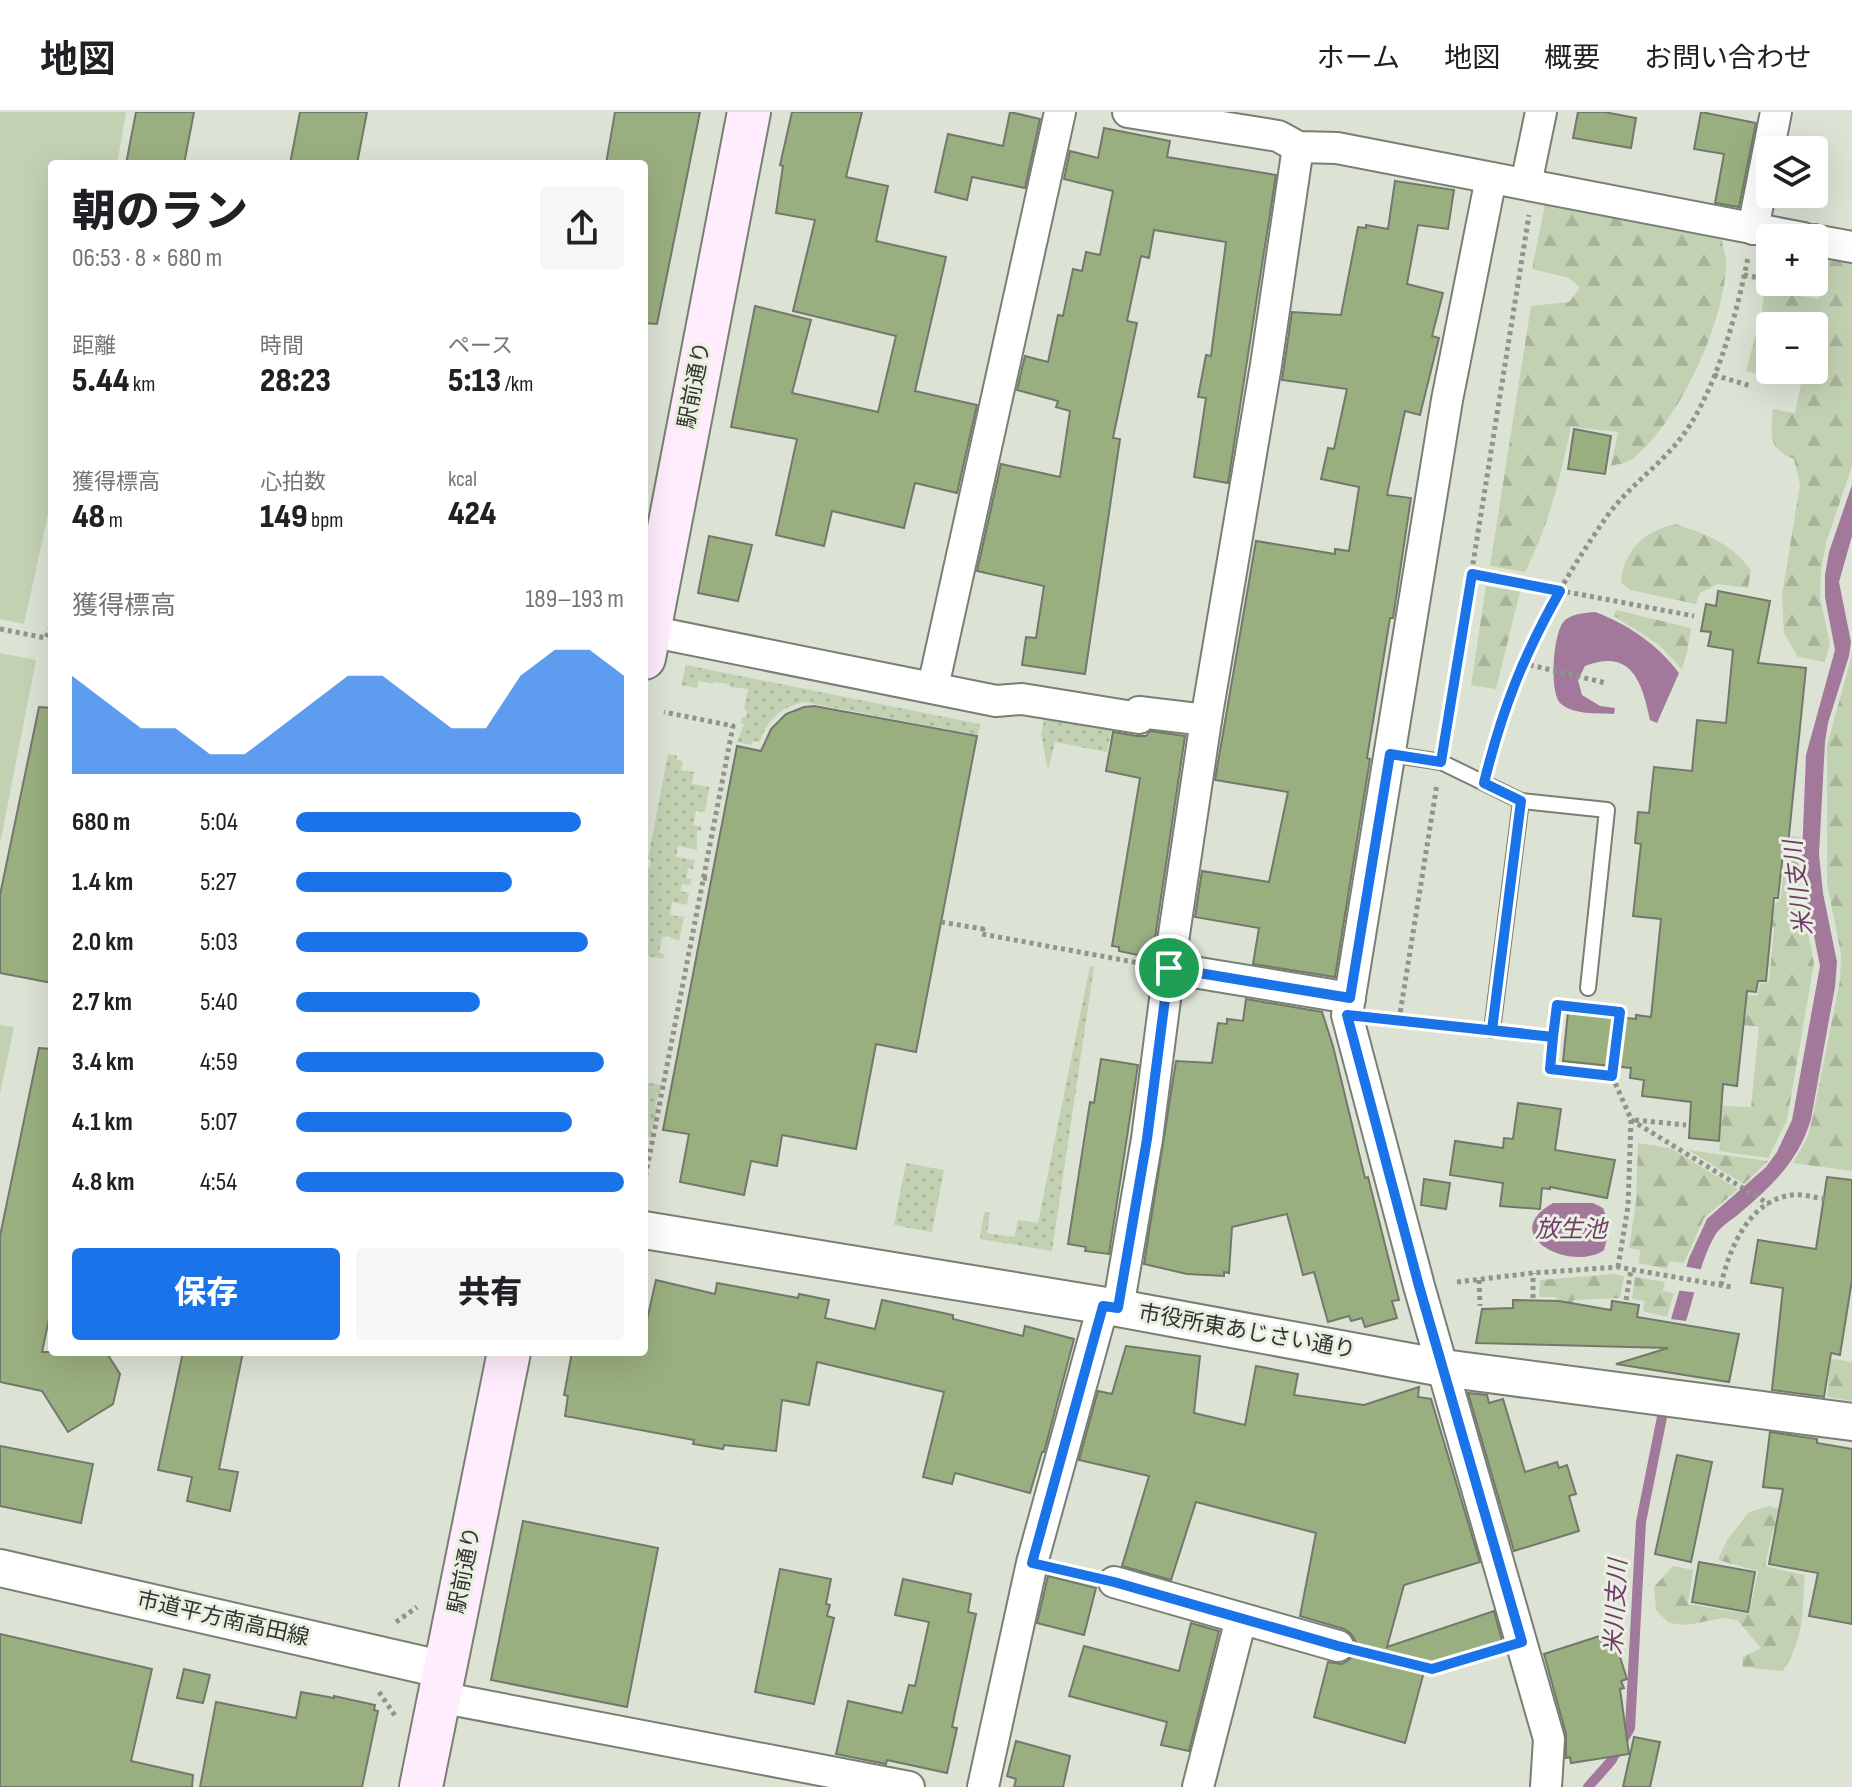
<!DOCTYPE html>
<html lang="ja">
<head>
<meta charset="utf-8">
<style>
  :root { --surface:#fff; --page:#f6f6f6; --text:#202124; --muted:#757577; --line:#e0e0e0; --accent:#1a73e8 }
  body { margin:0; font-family:"Sofia Sans Condensed","Noto Sans JP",sans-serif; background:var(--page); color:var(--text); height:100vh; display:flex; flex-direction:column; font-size:30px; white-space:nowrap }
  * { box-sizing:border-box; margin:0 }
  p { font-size:26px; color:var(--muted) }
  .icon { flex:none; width:44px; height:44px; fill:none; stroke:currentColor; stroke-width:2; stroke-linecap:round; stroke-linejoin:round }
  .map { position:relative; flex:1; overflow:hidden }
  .panel { position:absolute; left:48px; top:48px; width:600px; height:1196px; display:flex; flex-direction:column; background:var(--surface); border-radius:8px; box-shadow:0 8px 32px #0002 }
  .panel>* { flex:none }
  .buttons { position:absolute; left:1756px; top:24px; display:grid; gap:16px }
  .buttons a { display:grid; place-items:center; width:72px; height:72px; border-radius:8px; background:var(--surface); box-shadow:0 8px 32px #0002; font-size:40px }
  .pin { position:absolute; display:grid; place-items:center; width:68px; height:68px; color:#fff; margin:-34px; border:4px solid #fff; border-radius:50%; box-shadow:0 2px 8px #0007 }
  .round { display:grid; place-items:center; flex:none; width:84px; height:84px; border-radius:8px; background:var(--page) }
  .summary { display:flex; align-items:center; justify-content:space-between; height:136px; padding:0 24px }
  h1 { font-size:44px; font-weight:800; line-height:60px }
  .metrics { display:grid; grid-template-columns:repeat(3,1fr); gap:12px; height:136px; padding:8px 24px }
  .metrics div { display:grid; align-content:center }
  .metrics b { font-size:34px; font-weight:800 }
  .metrics small { font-size:22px; font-weight:400 }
  .metrics p { font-size:22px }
  .chart { height:224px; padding:16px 24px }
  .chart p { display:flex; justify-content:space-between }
  .chart svg { width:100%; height:144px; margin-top:8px; fill:var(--accent); opacity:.7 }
  .button { display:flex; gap:16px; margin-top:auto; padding:16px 24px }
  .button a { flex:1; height:92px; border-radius:8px; background:var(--accent); color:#fff; font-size:32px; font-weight:800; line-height:92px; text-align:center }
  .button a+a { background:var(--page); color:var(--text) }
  ul { padding:0 24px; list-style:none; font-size:26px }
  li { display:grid; grid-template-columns:128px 96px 1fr; align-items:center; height:60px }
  li i { height:20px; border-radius:10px; background:var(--accent) }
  header { display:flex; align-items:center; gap:48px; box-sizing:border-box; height:112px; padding:0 40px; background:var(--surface); border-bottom:2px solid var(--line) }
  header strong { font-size:38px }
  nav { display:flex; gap:44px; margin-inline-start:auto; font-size:28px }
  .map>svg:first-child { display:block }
</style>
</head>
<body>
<header>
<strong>地図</strong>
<nav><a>ホーム</a><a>地図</a><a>概要</a><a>お問い合わせ</a></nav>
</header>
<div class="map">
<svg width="1852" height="1675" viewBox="0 0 1852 1675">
  <defs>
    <pattern id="grass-dots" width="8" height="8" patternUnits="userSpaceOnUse" patternTransform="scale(2)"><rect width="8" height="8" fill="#c3d1b3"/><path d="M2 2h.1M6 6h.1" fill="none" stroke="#a8b49a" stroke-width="1.8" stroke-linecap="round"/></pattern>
    <pattern id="forest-firs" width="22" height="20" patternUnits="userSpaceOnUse" patternTransform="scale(2)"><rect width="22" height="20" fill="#c3d1b3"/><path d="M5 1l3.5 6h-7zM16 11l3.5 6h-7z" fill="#a8b49a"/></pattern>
  </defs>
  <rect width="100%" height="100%" fill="#dce3d5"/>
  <!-- grass -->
  <g fill="url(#grass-dots)">
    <path d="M686 553 980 612 978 623 804 590C781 595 766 608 760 630L753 629 752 633 737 630 744 612 741 611 742 605H746L747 599 744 598 748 577 730 575 729 572 714 570 713 572 699 569 697 576 681 573Z"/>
    <polygon points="1045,602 1112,615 1107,640 1055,630 1048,658 1041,622"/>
    <polygon points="668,642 677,644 677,648 683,649 681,658 694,660 692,672 709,675 705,700 696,699 693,713 701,715 701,719 697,719 697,738 678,734 676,745 695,748 693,757 688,756 686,766 692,767 690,773 682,772 681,779 689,781 687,793 672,790 670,803 684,805 679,829 667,824 662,826 659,841 664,842 663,847 648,844 648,842 644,841 644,765 646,755 650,756 651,748 648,747"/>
    <polygon points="1090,854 1094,855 1052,1139 980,1127 984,1100 990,1101 987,1121 1014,1125 1018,1108 1038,1111"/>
    <polygon points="644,970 662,973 655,993 658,994 654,1014 651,1014 652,1026 644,1024"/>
    <polygon points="906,1051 944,1058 932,1120 894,1113"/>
  </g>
  <!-- forest -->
  <g fill="url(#forest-firs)" fill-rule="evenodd">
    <path d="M1545 92 1721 125C1723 135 1727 146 1726 155 1723 214 1679 308 1634 346 1628 351 1618 352 1611 354L1618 320 1571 315C1561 364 1548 415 1525 460L1490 454 1531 194 1569 190 1580 176 1569 166 1532 157Z"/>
    <path d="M1814 143 1852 150V354L1826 431 1821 459 1820 486 1830 531 1825 550 1798 545 1784 521 1782 483 1800 373 1794 347C1768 337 1770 322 1773 297L1795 301 1801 272 1746 259 1762 199 1765 173 1799 178V184L1819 187 1823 163 1814 162ZM1770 214H1814V258H1770Z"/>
    <path d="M1675 412C1706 422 1731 431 1751 458L1748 476 1718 472 1700 481 1696 492 1630 478 1621 470C1624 438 1644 419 1675 412Z"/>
    <polygon points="1486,474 1520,480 1496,577 1471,573"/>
    <polygon points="1616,498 1691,516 1687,541 1682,557 1658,532 1614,504"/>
    <polygon points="1852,543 1852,1059 1793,1051 1808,1024 1812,1008 1840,868 1841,842 1827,771 1827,633"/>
    <polygon points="1791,724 1799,725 1800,781 1814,851 1787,1008 1768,1046 1719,1039 1723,994 1751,995 1759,915 1672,904 1675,874 1757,884 1760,872 1769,870 1774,816 1694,808 1697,785 1775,793 1781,785 1786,736 1790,734"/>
    <polygon points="1638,1031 1670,1036 1738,1077 1704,1106 1684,1151 1670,1149 1667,1157 1639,1151 1640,1138 1629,1136 1636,1090"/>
    <polygon points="1688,1038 1768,1049 1744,1072"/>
    <polygon points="1614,1162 1624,1164 1620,1186 1573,1188 1570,1204 1558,1202 1556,1185 1539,1185 1540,1168"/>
    <polygon points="1635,1165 1665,1170 1663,1179 1674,1181 1667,1205 1643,1199 1644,1189 1632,1187"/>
    <polygon points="1810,1243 1852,1250 1852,1289 1827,1285 1829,1264 1807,1260"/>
    <path d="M1769 1394 1796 1402 1797 1422 1773 1418 1765 1454 1805 1463C1801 1504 1806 1522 1783 1559L1743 1555 1742 1545 1761 1536 1737 1508 1723 1506 1687 1513 1669 1511 1656 1498 1654 1475 1673 1454 1693 1458 1688 1492 1749 1502 1758 1459 1718 1448 1727 1428 1749 1400Z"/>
  </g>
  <!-- pitch -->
  <g fill="#c3d1b3">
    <polygon points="0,0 126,0 117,52 52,52 52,384 24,512 0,507"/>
    <polygon points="0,541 36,548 0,732"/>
    <polygon points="0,913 14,915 0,982"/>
  </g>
  <!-- water -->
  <g fill="#a2789b">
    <path d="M1852 373V424L1839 470 1851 530 1849 544 1828 611 1825 630 1819 742 1823 781 1837 850 1835 875 1811 1007C1799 1048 1773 1073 1741 1100 1732 1108 1719 1115 1714 1125 1700 1150 1695 1182 1686 1209L1671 1207 1689 1146 1707 1107 1766 1055 1777 1040 1792 1008 1820 854 1804 773 1802 744 1806 643 1835 538 1825 485V463L1829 440Z"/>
    <path d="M1595 500C1628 512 1658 533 1679 561L1657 611 1650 608C1642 569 1631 536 1585 554L1578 568 1582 583 1600 594 1615 596 1614 602C1598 601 1573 603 1560 591 1549 579 1553 518 1565 508 1574 501 1585 501 1595 500Z"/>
    <path d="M1553 1091H1593L1603 1096 1610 1115 1604 1138C1571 1161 1496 1123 1553 1091Z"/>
  </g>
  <!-- pier -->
  <polygon fill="#dce3d5" points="1682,1154 1705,1158 1699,1181 1675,1178"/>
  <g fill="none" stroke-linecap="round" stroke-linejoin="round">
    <!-- stream -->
    <polyline stroke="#a2789b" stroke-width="10" points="1588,1675 1611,1649 1630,1616 1641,1410 1662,1305"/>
  </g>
  <!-- building -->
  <g fill="#9aaf7f" stroke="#73786c" stroke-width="2">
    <polygon points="136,0 194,0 184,52 126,52"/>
    <polygon points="300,0 367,0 357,52 290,52"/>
    <polygon points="615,0 700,0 657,212 644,211 644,52 606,52"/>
    <polygon points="792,0 862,0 846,65 888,74 876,129 946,145 915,279 977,293 957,381 915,371 904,416 832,399 824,434 776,423 797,327 731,315 755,194 811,208 792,281 878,300 896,224 793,199 815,108 776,101 783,54 780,53"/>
    <polygon points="1010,0 1040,7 1025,76 972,65 967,88 935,80 948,22 1003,34"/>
    <polygon points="1578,0 1604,0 1636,6 1631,36 1573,26"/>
    <polygon points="1701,0 1756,11 1739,95 1715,91 1724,42 1694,37"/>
    <polygon points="1104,16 1170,29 1167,45 1276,63 1228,371 1194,365 1206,286 1198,285 1206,243 1211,244 1226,130 1154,118 1149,146 1141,144 1127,209 1137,211 1113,326 1120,327 1085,562 1022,553 1026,525 1036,526 1044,474 977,459 1001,352 1060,365 1070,299 1056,295 1058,289 1017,278 1025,244 1048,250 1058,203 1063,204 1073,157 1082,159 1086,140 1100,143 1113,79 1064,67 1070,39 1098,46"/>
    <polygon points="1395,69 1454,78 1448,117 1418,113 1407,172 1443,181 1432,224 1439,226 1420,303 1405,299 1387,383 1411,386 1393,506 1390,506 1367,646 1370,647 1335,865 1253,852 1259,816 1195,805 1202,759 1269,770 1288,680 1215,668 1256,429 1335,442 1335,437 1349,439 1359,375 1321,367 1328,336 1334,337 1347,277 1282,268 1292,200 1341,203 1358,115 1366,116 1366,113 1388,117"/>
    <polygon points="1574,317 1611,324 1605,362 1568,357"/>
    <polygon points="709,424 752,433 738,489 698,481"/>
    <polygon points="1718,479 1770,489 1758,551 1806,556 1788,733 1784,732 1778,786 1774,786 1766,869 1758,869 1756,880 1747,879 1737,974 1723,972 1719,1029 1689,1026 1691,990 1642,984 1644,968 1630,966 1631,956 1563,949 1568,900 1636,907 1636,903 1651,905 1661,807 1633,804 1641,732 1635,731 1638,700 1649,701 1654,655 1692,659 1697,608 1726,611 1733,538 1708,534 1711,520 1701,519 1706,492 1716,494"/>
    <polygon points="814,594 977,624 916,940 876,932 856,1037 782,1023 777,1054 751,1049 744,1083 680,1070 689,1022 663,1018 737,634 761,639 771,617 786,602 804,595"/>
    <polygon points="39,595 52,596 52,871 0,861 0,783"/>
    <polygon points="1150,619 1185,624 1152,846 1119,839 1119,835 1112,834 1140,666 1106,659 1113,620 1137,624 1146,624"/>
    <polygon points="1246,887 1322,900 1333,934 1365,1066 1368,1065 1399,1188 1392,1189 1397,1206 1365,1215 1362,1206 1351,1209 1349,1204 1328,1210 1314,1160 1303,1163 1287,1102 1232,1115 1229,1161 1224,1160 1224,1164 1187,1162 1144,1152 1176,949 1212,951 1218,911 1227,912 1227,907 1243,909"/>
    <polygon points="39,936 52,937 52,1193 42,1240 106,1240 120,1262 113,1292 68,1320 42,1279 0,1270 0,1124"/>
    <polygon points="1101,947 1138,953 1109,1142 1085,1139 1086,1135 1068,1132 1090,990 1094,991"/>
    <polygon points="1518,991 1561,997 1555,1038 1615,1048 1607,1086 1550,1075 1550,1077 1542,1076 1540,1097 1500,1094 1503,1071 1450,1063 1455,1029 1503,1036 1504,1026 1513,1027"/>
    <polygon points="1827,1065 1852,1068 1852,1168 1840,1243 1831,1241 1824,1285 1772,1278 1783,1176 1751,1171 1758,1128 1816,1137"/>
    <polygon points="1424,1067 1450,1071 1446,1097 1421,1093"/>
    <polygon points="656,1168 715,1182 717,1171 798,1186 799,1182 829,1188 825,1206 875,1217 882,1188 953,1203 953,1207 1023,1224 1025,1214 1074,1227 1044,1340 1042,1340 1030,1381 955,1361 952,1372 923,1365 944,1280 817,1250 809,1293 782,1288 776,1339 724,1333 723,1337 693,1332 694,1328 565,1304 568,1284 564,1283 572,1240 644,1240 644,1221"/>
    <polygon points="1513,1188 1559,1189 1611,1198 1612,1189 1639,1193 1637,1205 1739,1222 1729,1270 1616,1252 1668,1236 1476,1231 1482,1197 1513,1196"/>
    <polygon points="1126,1234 1200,1244 1194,1301 1245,1313 1256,1254 1298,1262 1294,1283 1364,1293 1419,1275 1418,1285 1431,1287 1480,1450 1404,1473 1387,1535 1494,1499 1502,1528 1433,1555 1426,1552 1405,1631 1314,1605 1328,1550 1342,1552 1350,1547 1355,1540 1356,1530 1351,1522 1344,1517 1300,1504 1316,1421 1196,1390 1171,1468 1122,1454 1149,1364 1079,1348 1098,1279 1112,1282"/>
    <polygon points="183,1240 243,1240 219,1357 238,1360 230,1399 187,1389 192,1365 158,1358"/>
    <polygon points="1468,1281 1487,1283 1489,1291 1503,1287 1525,1360 1557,1350 1559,1356 1567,1353 1576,1382 1569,1384 1579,1419 1514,1439"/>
    <polygon points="1770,1320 1817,1327 1817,1331 1852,1337 1852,1512 1809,1504 1818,1461 1769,1452 1783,1377 1763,1375"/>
    <polygon points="0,1334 93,1352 81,1411 0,1394"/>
    <polygon points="1677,1343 1712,1350 1691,1450 1655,1442"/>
    <polygon points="523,1409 658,1436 627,1595 491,1568"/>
    <polygon points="1699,1450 1755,1460 1748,1500 1692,1490"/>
    <polygon points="780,1457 831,1467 826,1492 830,1493 827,1504 834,1506 814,1592 755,1580"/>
    <polygon points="1048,1464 1096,1476 1084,1523 1037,1511"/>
    <polygon points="903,1467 971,1482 968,1500 976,1502 952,1615 957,1616 947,1661 887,1648 886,1652 836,1642 848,1589 902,1601 909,1573 915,1574 929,1510 895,1503"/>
    <polygon points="1191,1511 1219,1519 1189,1639 1161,1633 1167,1610 1069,1584 1084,1534 1179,1559"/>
    <polygon points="1612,1520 1627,1567 1621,1569 1624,1576 1620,1577 1629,1642 1571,1651 1570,1645 1566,1646 1566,1622 1544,1542"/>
    <polygon points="0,1522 152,1557 131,1649 193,1663 192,1675 0,1675"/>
    <polygon points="184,1557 210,1563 203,1591 177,1586"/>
    <polygon points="301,1580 334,1586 334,1584 375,1593 374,1598 378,1599 362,1675 200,1675 216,1590 296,1606"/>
    <polygon points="1634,1625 1660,1630 1650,1675 1623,1675"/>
    <polygon points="1016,1629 1070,1644 1063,1675 1014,1675 1016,1667 1007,1664"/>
  </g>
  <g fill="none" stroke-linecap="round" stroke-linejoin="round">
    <defs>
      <g id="service">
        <polyline points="1390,642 1441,650 1521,689 1492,918"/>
        <polyline points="1521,689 1607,698 1588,876"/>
      </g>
      <g id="minor">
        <polyline points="1128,0 1278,24 1298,35 1337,36 1803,126"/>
        <polyline points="1491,66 1447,288 1347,903 1419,1174 1549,1627 1546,1675"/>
        <polyline points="1526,72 1541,0"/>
        <polyline points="1753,117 1776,0"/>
        <polyline points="1814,128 1852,135"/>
        <polyline points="649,519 996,589 1022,587 1139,606 1139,600 1206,608"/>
        <polyline points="933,575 1060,0"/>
        <polyline points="1169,856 1350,886"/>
        <polyline points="1118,1196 1147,1027 1169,856 1206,608 1266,253 1298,35"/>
        <polyline points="1114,1470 1338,1534"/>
        <polyline points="439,1585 909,1675"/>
        <polyline points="983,1675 1032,1451 1103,1194"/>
        <polyline points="1198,1675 1241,1507"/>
      </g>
      <g id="tertiary">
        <polyline points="644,1118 1118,1196 1443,1256 1852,1310"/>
        <polyline points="0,1456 445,1558"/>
      </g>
      <g id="secondary">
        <polyline points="644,546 749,0"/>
        <polyline points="421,1675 509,1240"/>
      </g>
    </defs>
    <!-- service casing -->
    <use href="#service" stroke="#797f73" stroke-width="18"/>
    <!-- minor casing -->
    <use href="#minor" stroke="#797f73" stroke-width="34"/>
    <!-- tertiary casing -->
    <use href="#tertiary" stroke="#797f73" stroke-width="40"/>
    <!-- secondary casing -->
    <use href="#secondary" stroke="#797f73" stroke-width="46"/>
    <!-- path -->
    <g stroke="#90948a" stroke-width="5" stroke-dasharray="4 4" stroke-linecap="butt">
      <polyline points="1744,163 1770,168"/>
      <polyline points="1783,170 1803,173"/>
      <polyline points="1714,263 1751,274"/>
      <polyline points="1472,462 1694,504"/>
      <polyline points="0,517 46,526 52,512"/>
      <polyline points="1522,551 1606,571"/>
      <polyline points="1445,626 1529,103"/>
      <path d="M1490 648C1511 560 1554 481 1605 407 1625 378 1654 358 1676 332 1714 288 1737 202 1748 145"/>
      <polyline points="703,766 711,767"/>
      <polyline points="941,810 983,817 982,822 1139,851"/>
      <polyline points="1380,906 1469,916"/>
      <polyline points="1399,908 1437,672"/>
      <polyline points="1515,921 1553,925 1550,957 1612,964 1620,900 1601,898"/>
      <polyline points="1553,925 1557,893 1572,894"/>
      <polyline points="1612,964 1631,1007 1628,1094 1618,1155"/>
      <polyline points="1631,1008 1769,1092"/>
      <polyline points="1635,1008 1686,1013"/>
      <polyline points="644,1072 733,614 664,600"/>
      <polyline points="1479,1168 1480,1194"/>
      <polyline points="1457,1170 1533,1161 1618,1155 1731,1175"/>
      <path d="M1721 1173C1729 1137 1749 1088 1792 1083 1802 1082 1813 1085 1824 1087"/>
      <polyline points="1533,1186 1533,1161"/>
      <polyline points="1626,1188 1631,1158"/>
      <polyline points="1061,1458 1086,1464"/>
      <polyline points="396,1510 417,1495"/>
      <polyline points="1367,1541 1432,1557 1492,1539"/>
      <polyline points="379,1580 396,1605"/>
    </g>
    <!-- service -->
    <use href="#service" stroke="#fff" stroke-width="14"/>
    <!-- minor -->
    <use href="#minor" stroke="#fff" stroke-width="30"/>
    <!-- tertiary -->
    <use href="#tertiary" stroke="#fff" stroke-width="36"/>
    <!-- secondary -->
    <use href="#secondary" stroke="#ffecfc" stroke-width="42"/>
  </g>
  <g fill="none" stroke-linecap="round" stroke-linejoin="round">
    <defs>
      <path id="route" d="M1169 856 1147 1027 1118 1196 1103 1194 1032 1451 1114 1470 1338 1534 1432 1557 1522 1530 1419 1174 1347 903 1553 925 1550 957 1612 964 1620 900 1557 893 1553 925 1492 918 1521 689 1484 671C1502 598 1523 544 1560 479L1472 462 1441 650 1390 642 1350 886 1169 856"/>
    </defs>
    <!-- route casing -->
    <use href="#route" stroke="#fff" stroke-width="16"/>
    <!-- route -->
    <use href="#route" stroke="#1a73e8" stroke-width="10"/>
  </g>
  <g text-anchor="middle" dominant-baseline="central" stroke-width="6" stroke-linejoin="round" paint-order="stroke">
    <!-- street labels -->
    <g font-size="22" fill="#32342f" stroke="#e9f0e2">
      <text transform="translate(695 273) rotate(-79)">駅前通り</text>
      <text transform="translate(1247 1220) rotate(10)">市役所東あじさい通り</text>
      <text transform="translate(465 1458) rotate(-79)">駅前通り</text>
      <text transform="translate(223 1507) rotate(13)">市道平方南高田線</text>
    </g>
    <!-- water labels -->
    <g font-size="24" font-style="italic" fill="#723b6a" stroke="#e9f0e2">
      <text transform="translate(1799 776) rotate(-97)">米川支川</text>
      <text x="1571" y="1117">放生池</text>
      <text transform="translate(1616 1495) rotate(-87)">米川支川</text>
    </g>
  </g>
</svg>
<div class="buttons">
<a><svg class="icon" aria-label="layers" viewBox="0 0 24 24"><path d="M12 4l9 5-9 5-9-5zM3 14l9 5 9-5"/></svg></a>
<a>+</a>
<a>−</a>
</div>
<div class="pin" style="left:1169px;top:856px;background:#1e9e55"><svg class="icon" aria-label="arrive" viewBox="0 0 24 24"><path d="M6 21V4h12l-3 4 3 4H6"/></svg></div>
<section class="panel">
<div class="summary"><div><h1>朝のラン</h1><p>06:53 · 8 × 680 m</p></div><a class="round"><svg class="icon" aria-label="share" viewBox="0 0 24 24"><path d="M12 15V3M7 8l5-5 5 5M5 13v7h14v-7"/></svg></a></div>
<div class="metrics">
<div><p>距離</p><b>5.44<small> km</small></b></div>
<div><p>時間</p><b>28:23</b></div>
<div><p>ペース</p><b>5:13<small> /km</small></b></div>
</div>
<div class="metrics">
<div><p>獲得標高</p><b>48<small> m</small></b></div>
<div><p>心拍数</p><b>149<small> bpm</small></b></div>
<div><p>kcal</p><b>424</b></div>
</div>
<div class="chart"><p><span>獲得標高</span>189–193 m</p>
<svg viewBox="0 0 160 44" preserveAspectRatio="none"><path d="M0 44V14L10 22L20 30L30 30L40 38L50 38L60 30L70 22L80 14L90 14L100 22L110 30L120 30L130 14L140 6L150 6L160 14V44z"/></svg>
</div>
<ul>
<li><b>680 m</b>5:04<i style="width:87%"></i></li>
<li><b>1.4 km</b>5:27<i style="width:66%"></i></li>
<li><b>2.0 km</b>5:03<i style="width:89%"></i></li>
<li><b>2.7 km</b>5:40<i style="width:56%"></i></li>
<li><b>3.4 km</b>4:59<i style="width:94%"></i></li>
<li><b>4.1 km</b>5:07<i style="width:84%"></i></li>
<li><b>4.8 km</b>4:54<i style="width:100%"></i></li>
</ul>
<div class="button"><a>保存</a><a>共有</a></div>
</section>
</div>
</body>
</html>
